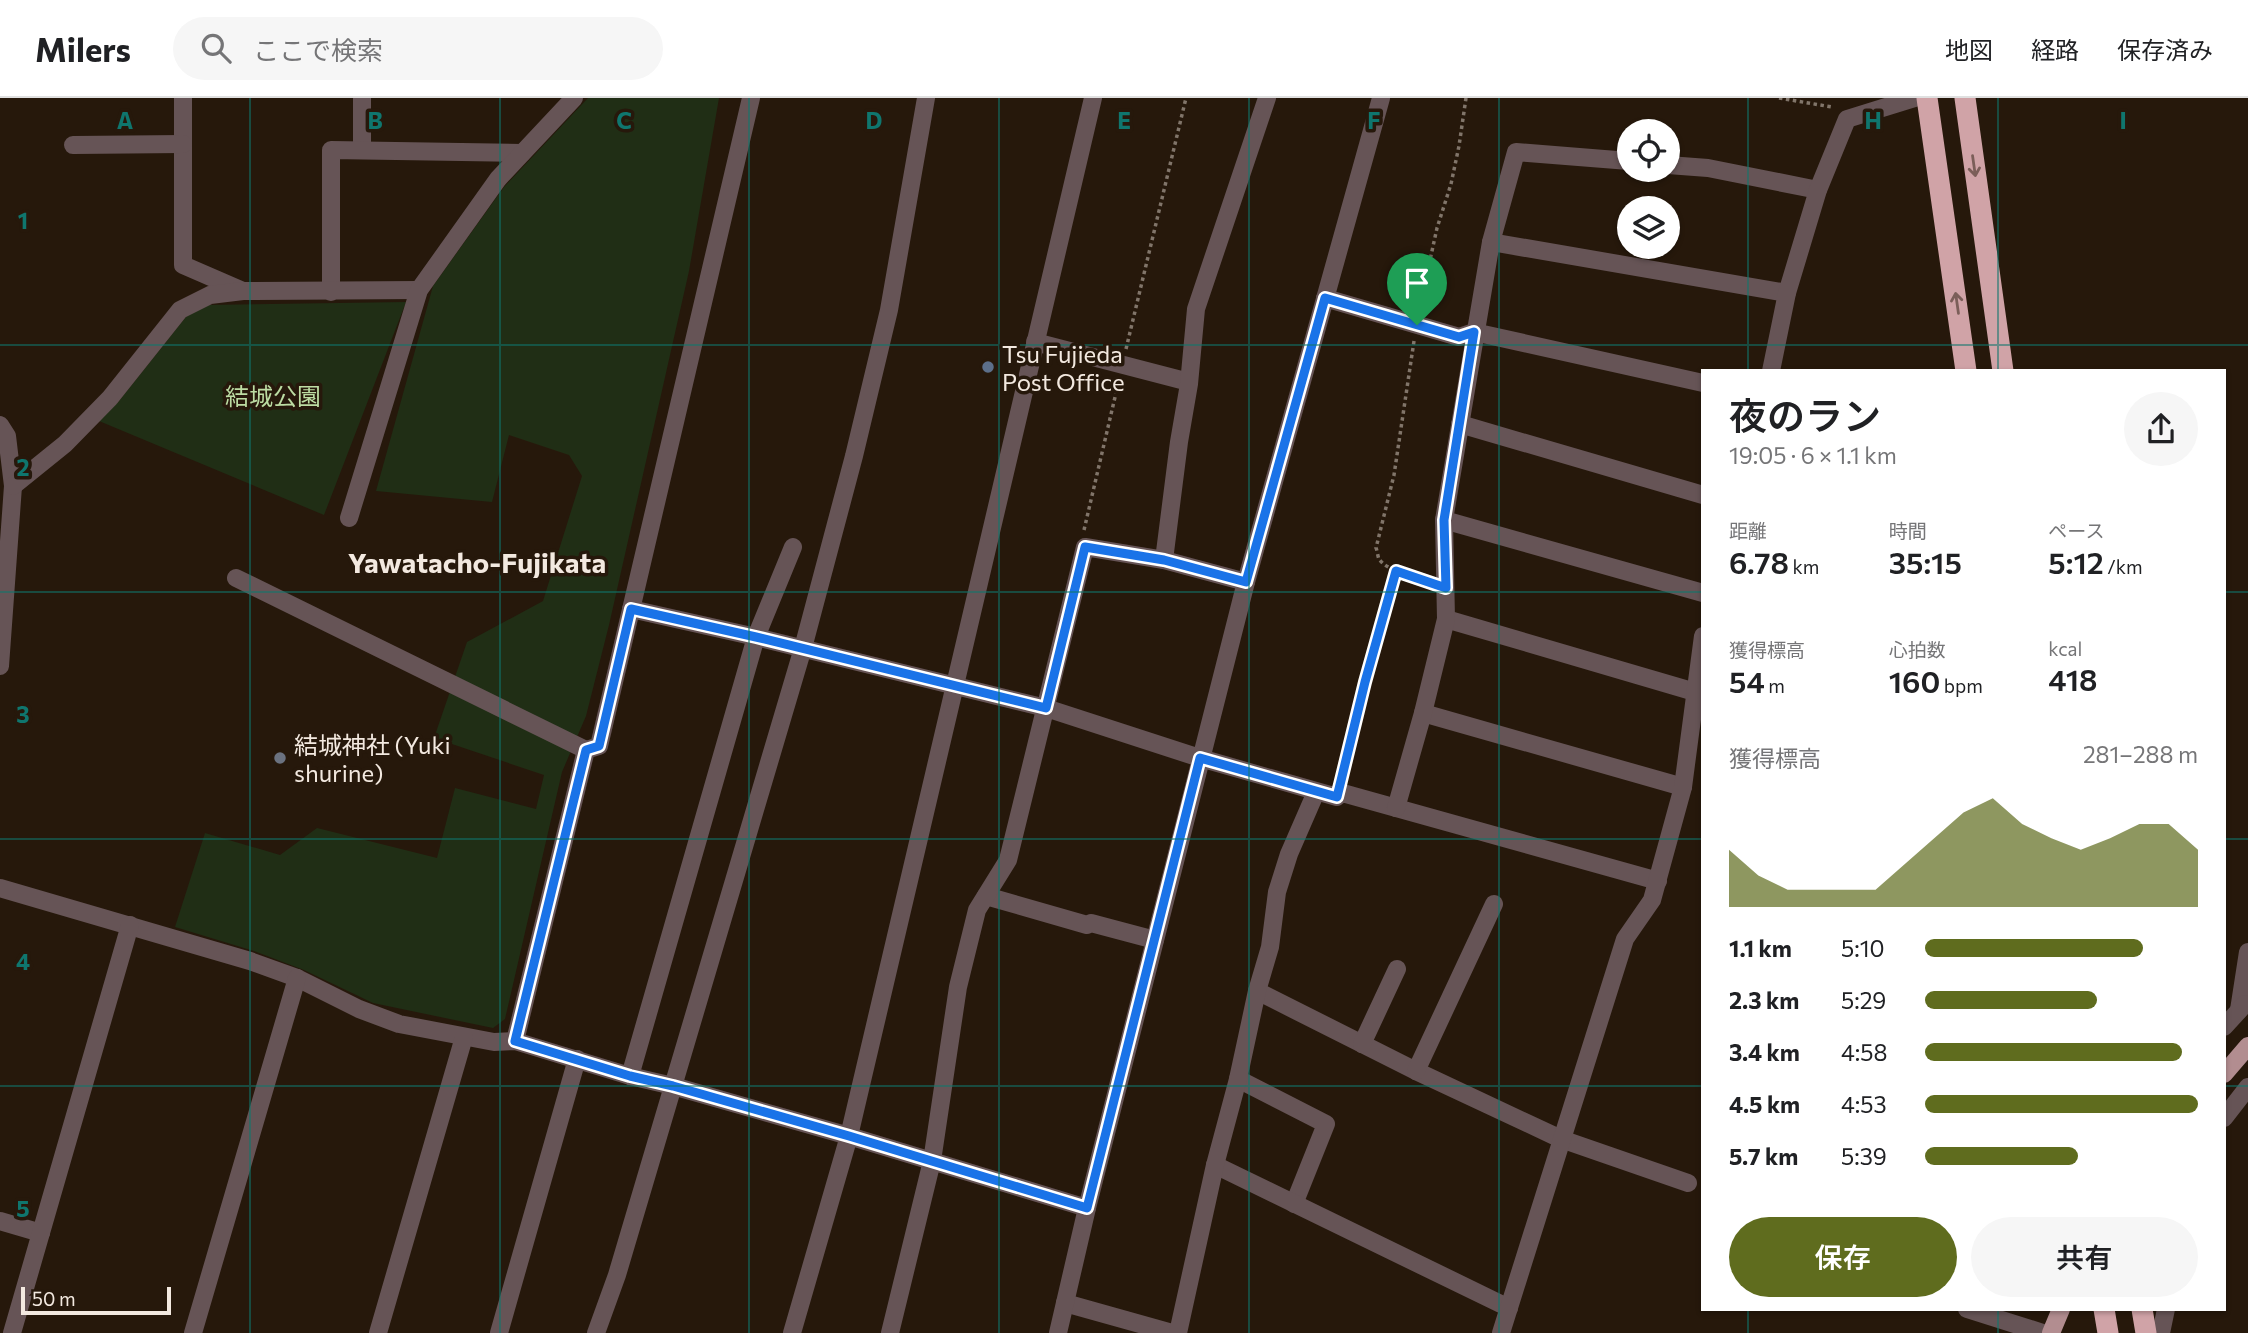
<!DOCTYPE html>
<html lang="ja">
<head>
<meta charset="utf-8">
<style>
  :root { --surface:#fff; --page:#f6f6f6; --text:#202124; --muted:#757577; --line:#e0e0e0; --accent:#5f6c1e }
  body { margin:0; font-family:Commissioner,"Noto Sans JP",sans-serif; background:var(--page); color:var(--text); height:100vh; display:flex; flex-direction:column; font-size:26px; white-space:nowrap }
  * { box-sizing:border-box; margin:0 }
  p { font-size:23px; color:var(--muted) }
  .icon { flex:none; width:38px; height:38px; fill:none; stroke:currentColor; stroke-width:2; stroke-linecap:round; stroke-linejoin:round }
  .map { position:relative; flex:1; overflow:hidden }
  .panel { position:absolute; left:1701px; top:271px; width:525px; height:942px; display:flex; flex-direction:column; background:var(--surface); border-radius:0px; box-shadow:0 2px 5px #0004 }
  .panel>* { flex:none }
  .controls { position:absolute; left:1617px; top:21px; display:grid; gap:14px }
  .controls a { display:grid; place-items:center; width:63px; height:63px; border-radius:50%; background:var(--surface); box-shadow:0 2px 5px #0004; font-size:35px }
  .scale { position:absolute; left:21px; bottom:18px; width:150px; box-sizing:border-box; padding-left:7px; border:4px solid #f3e9e0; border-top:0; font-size:19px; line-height:24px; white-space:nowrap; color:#f3e9e0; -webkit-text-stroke:5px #26180b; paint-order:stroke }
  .pin { position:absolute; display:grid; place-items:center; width:60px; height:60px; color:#fff; margin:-72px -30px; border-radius:50% 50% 50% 0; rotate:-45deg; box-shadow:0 0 7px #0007 }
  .pin .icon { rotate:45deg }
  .round { display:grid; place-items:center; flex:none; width:74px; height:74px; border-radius:37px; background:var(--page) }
  .head { display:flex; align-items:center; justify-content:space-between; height:119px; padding:0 28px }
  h1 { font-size:38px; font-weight:600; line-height:52px }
  .figures { display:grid; grid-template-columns:repeat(3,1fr); gap:10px; height:119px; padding:7px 28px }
  .figures div { display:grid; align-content:center }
  .figures b { font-size:30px; font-weight:600 }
  .figures small { font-size:19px; font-weight:400 }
  .figures p { font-size:19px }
  .chart { height:196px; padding:14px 28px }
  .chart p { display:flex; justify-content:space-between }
  .chart svg { width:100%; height:126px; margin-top:7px; fill:var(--accent); opacity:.7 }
  .primary-button { display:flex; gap:14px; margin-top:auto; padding:14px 28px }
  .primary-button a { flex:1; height:80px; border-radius:42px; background:var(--accent); color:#fff; font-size:28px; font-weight:600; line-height:80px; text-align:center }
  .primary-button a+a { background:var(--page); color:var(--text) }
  ul { padding:0 28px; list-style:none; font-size:23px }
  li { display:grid; grid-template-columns:112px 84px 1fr; align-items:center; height:52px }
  li i { height:18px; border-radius:9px; background:var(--accent) }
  header { display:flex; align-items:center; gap:42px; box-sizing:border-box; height:98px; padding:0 35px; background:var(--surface); border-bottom:2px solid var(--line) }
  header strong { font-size:33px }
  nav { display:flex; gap:38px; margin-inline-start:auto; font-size:24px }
  .search { width:490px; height:63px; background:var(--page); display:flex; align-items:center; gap:18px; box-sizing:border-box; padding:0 24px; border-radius:38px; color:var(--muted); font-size:26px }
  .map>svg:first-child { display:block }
</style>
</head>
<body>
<header>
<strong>Milers</strong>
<div class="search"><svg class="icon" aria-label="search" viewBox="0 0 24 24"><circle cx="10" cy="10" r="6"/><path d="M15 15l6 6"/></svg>ここで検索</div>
<nav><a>地図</a><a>経路</a><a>保存済み</a></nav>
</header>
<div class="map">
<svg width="2248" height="1235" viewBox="0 0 2248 1235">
  <rect width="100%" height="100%" fill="#26180b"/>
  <!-- green -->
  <g fill="#202e15">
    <polygon points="588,0 719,0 689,173 609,527 586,618 562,674 505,921 493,930 373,905 304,872 254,853 175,829 205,735 280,757 317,730 437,760 455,690 536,711 544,677 434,640 467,544 543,503 582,378 569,357 509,337 492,404 376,393 433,188 504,89"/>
    <polygon points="406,204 324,417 99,323 119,303 189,215 207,207"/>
  </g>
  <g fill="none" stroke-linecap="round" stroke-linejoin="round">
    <!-- path -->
    <g stroke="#81756a" stroke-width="3.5" stroke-dasharray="3.5 3.5" stroke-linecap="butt">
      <polyline points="1779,0 1832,9"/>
      <polyline points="1420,208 1437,130 1451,86 1459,48 1466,0"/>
      <path d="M1414 243 1394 377 1376 450C1377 451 1378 460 1379 461 1386 472 1415 481 1427 484"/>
      <polyline points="1126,251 1186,0"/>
      <polyline points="1084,432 1119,282"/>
      <polyline points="1343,678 1365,584 1397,473"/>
    </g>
    <!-- minor -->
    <g stroke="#665456" stroke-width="18">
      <polyline points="183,0 183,167 243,193"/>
      <polyline points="362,0 362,52"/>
      <polyline points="73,47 183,46"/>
      <polyline points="1668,67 1708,70 1818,92"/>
      <polyline points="1491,144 1787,195"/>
      <polyline points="331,194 331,52 522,55"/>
      <polyline points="1325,200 1459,239 1474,234 1703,285"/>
      <polyline points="1035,244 1189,284"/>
      <polyline points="1771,273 1787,195 1818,92 1847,21 1915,0"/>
      <polyline points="1460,326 1703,397"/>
      <polyline points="0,327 7,338 13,388 0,568"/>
      <polyline points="13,388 65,346 110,300 180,212 210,197 243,193 419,192"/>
      <polyline points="349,420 419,192 498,81 574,0"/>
      <polyline points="1444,422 1703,495"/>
      <polyline points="1164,462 1179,344 1189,286 1196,211 1267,0"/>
      <polyline points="236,480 586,652"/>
      <polyline points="631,511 756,539 1046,610 1200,660 1337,699 1339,694 1658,783"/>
      <polyline points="1446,521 1695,594"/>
      <polyline points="1423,615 1683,689"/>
      <polyline points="1396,710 1423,615 1446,521 1444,422 1491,144 1516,54 1629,63"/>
      <polyline points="0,790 250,863 297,880 359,911 399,926 494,944 515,943 630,978 673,988 849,1038 1087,1110"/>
      <polyline points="986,798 1087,827 1091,825 1155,842"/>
      <polyline points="1257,893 1416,973 1561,1041 1688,1085"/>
      <polyline points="2239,912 2248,854"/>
      <polyline points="2224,929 2245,906"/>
      <polyline points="515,943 586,652 599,648 751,0"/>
      <polyline points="1362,946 1397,871"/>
      <polyline points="1416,973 1494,806"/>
      <polyline points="630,978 756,539 793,449"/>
      <polyline points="1238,981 1326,1026 1294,1106"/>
      <polyline points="2224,1020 2248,989"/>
      <polyline points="1215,1067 1509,1210"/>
      <polyline points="0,1123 41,1135"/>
      <polyline points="1065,1205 1172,1235"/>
      <polyline points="1967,1211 2043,1235"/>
      <polyline points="12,1235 130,827"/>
      <polyline points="193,1235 297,880"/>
      <polyline points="378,1235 464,939"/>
      <polyline points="499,1235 577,961"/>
      <polyline points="596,1235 617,1177 803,550 854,358 889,212 926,0"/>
      <polyline points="792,1235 849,1038 1093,0"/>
      <polyline points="890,1235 932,1063 958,889 977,812 1008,762 1085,449 1164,462 1246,484"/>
      <polyline points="1058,1235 1087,1110 1246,484 1381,0"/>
      <polyline points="1178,1235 1215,1067 1238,981 1257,893 1270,849 1277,794 1289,756 1316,694"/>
      <polyline points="1501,1235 1625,841 1652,802 1683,689 1703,538"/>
      <polyline points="2161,1235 2166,1211"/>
    </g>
    <!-- major -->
    <g stroke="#b28d90" stroke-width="18">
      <polyline points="2224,976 2248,948"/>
      <polyline points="2051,1235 2061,1211"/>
    </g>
    <!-- highway -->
    <g stroke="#d0a3a7" stroke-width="21">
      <polyline points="1927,0 1966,273"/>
      <polyline points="1965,0 2003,273"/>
      <polyline points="2104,1211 2108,1235"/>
      <polyline points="2142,1211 2146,1235"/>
    </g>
  </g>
  <!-- one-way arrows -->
  <defs><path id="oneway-shaft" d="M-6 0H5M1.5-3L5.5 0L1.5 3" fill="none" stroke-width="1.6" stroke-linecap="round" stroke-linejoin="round" transform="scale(1.75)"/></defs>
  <g stroke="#7b5e59">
    <use href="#oneway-shaft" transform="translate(1974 68) rotate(82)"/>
    <use href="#oneway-shaft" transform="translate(1957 205) rotate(-98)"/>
  </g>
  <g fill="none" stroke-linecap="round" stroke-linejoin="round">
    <defs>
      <polygon id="route" points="1325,200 1459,239 1474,234 1444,422 1446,490 1396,473 1365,584 1337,699 1200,660 1087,1110 849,1038 673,988 630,978 515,943 586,652 599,648 631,511 756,539 1046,610 1085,449 1164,462 1246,484"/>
    </defs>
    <!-- route casing -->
    <use href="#route" stroke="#fff" stroke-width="14"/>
    <!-- route -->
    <use href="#route" stroke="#1a73e8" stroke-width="9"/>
  </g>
  <!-- grid -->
  <path fill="none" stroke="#0f766e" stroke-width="2" stroke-opacity="0.55" d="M250 0V1235M500 0V1235M749 0V1235M999 0V1235M1249 0V1235M1499 0V1235M1748 0V273M1998 0V273M0 247H2248M0 494H1703M2224 494H2248M0 741H1703M2224 741H2248M0 988H1703M2224 988H2248M1748 1211V1235M1998 1211V1235"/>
  <!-- markers -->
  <circle fill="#5c6f8a" stroke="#26180b" stroke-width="2.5" cx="988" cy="269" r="7"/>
  <circle fill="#6b7280" stroke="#26180b" stroke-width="2.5" cx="280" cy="660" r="7"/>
  <g text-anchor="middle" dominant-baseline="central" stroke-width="7" stroke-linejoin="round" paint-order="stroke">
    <!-- poi labels -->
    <g font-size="24" fill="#f3e9e0" stroke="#26180b" text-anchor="start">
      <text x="1002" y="255">Tsu Fujieda<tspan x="1002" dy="28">Post Office</tspan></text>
      <text x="294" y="646">結城神社 (Yuki<tspan x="294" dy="28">shurine)</tspan></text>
    </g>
    <!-- park labels -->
    <g font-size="24" fill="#bcdca3" stroke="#26180b">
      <text x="273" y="297">結城公園</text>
    </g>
    <!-- quarter labels -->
    <g font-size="28" font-weight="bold" fill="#f3e9e0" stroke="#26180b">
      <text x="477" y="464">Yawatacho-Fujikata</text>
    </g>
  </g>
  <g font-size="23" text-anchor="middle" font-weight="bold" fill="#0f766e" stroke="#26180b" stroke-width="7" stroke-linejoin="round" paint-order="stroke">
    <text x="125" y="31">A</text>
    <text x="375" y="31">B</text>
    <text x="624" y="31">C</text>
    <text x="874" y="31">D</text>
    <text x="1124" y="31">E</text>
    <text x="1374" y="31">F</text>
    <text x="1873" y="31">H</text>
    <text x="2123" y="31">I</text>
    <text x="23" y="131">1</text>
    <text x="23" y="378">2</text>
    <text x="23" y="625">3</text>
    <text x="23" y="872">4</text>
    <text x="23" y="1119">5</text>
  </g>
</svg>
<div class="controls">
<a><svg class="icon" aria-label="locate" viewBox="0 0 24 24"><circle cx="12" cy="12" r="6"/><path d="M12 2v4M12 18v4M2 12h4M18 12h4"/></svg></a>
<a><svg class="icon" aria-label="layers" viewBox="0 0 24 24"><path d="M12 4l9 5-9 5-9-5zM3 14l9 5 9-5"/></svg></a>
</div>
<div class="scale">50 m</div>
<div class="pin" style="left:1417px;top:227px;background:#1e9e55"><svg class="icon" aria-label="arrive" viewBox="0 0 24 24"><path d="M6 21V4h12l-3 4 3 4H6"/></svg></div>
<section class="panel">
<div class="head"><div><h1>夜のラン</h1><p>19:05 · 6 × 1.1 km</p></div><a class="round"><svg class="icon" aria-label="share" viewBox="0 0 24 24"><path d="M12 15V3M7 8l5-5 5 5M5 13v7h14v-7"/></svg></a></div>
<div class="figures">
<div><p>距離</p><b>6.78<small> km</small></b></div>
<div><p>時間</p><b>35:15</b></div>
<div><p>ペース</p><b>5:12<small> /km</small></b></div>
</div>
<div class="figures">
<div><p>獲得標高</p><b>54<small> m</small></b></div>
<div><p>心拍数</p><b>160<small> bpm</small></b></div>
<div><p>kcal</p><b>418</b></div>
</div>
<div class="chart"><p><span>獲得標高</span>281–288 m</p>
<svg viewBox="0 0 160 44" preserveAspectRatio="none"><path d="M0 44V24L10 33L20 38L30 38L40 38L50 38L60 29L70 20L80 11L90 6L100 15L110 20L120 24L130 20L140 15L150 15L160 24V44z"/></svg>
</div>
<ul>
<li><b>1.1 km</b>5:10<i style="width:80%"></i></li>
<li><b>2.3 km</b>5:29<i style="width:63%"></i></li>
<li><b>3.4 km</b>4:58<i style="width:94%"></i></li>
<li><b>4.5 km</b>4:53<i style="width:100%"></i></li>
<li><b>5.7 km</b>5:39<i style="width:56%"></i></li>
</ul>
<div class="primary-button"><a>保存</a><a>共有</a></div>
</section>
</div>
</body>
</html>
